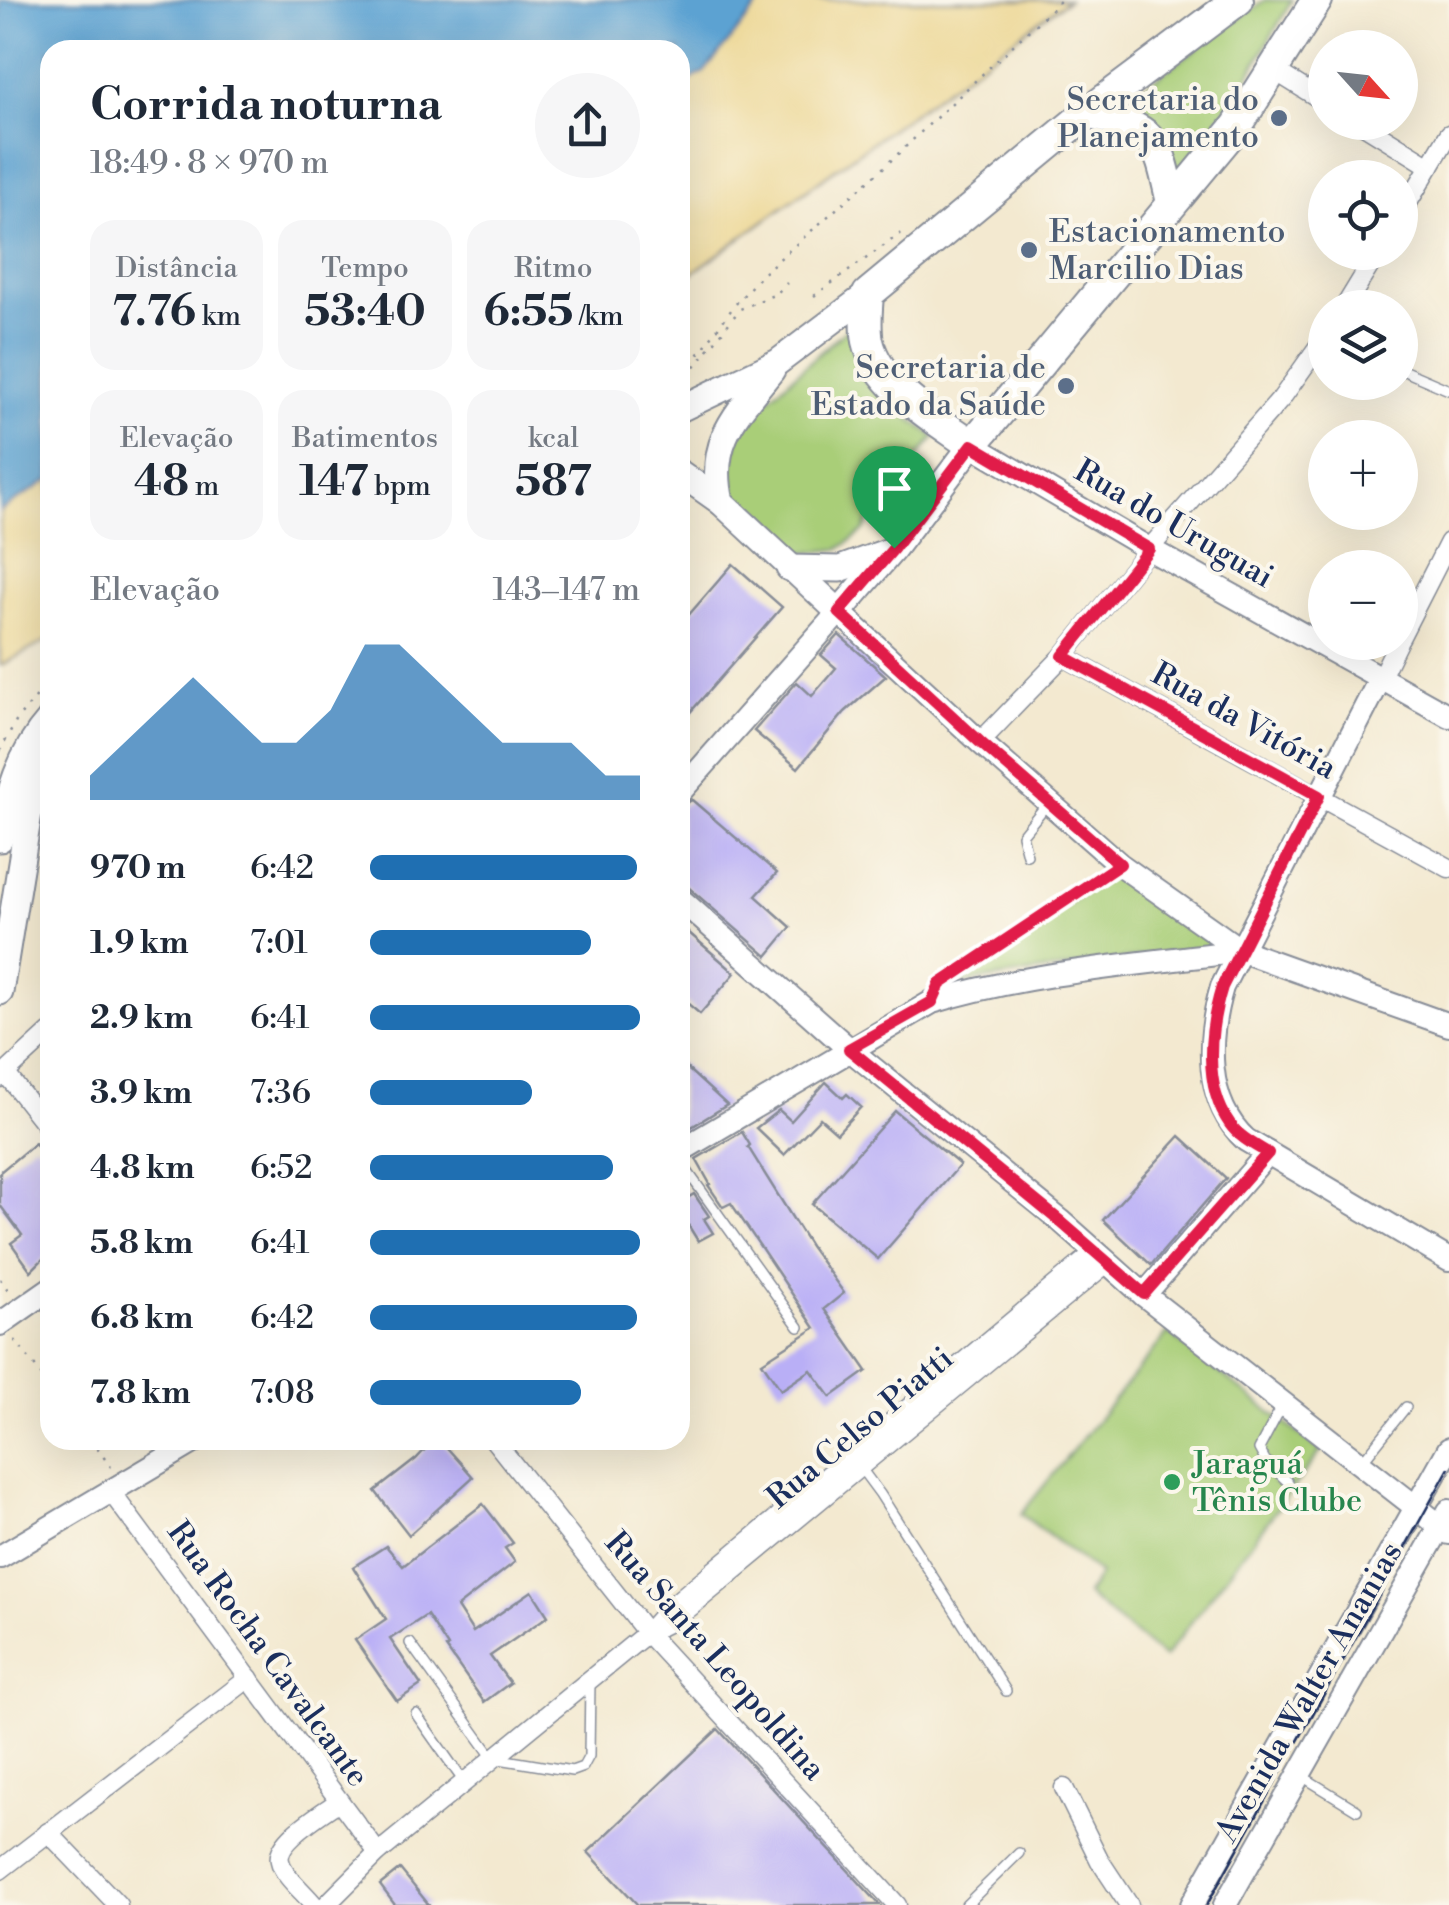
<!DOCTYPE html>
<html lang="pt">
<head>
<meta charset="utf-8">
<style>
  :root { --surface:#fff; --page:#f6f6f7; --text:#1f2937; --muted:#747a83; --accent:#1f6fb2 }
  body { margin:0; font-family:"Libre Bodoni",serif; background:var(--page); color:var(--text); height:100vh; display:flex; flex-direction:column; font-size:38px; white-space:nowrap }
  * { box-sizing:border-box; margin:0 }
  p { font-size:32px; color:var(--muted) }
  .icon { flex:none; width:55px; height:55px; fill:none; stroke:currentColor; stroke-width:2; stroke-linecap:round; stroke-linejoin:round }
  .map { position:relative; flex:1; overflow:hidden }
  .details { position:absolute; left:40px; top:40px; width:650px; height:1410px; display:flex; flex-direction:column; background:var(--surface); border-radius:30px; box-shadow:0 10px 40px #0002 }
  .details>* { flex:none }
  .needle { width:65px; rotate:117deg }
  .fabs { position:absolute; left:1308px; top:30px; display:grid; gap:20px }
  .fabs a { display:grid; place-items:center; width:110px; height:110px; border-radius:50%; background:var(--surface); box-shadow:0 10px 40px #0002; font-size:50px }
  .pin { position:absolute; display:grid; place-items:center; width:85px; height:85px; color:#fff; margin:-102px -42px; border-radius:50% 50% 50% 0; rotate:-45deg; box-shadow:0 0 10px #0007 }
  .pin .icon { rotate:45deg }
  .round { display:grid; place-items:center; flex:none; width:105px; height:105px; border-radius:52px; background:var(--page) }
  .head { display:flex; align-items:center; justify-content:space-between; height:170px; padding:0 50px }
  h1 { font-size:45px; font-weight:800; line-height:75px }
  .figures { display:grid; grid-template-columns:repeat(3,1fr); gap:15px; height:170px; padding:10px 50px }
  .figures div { display:grid; align-content:center; border-radius:25px; background:var(--page); text-align:center }
  .figures b { font-size:42px; font-weight:800 }
  .figures small { font-size:28px; font-weight:400 }
  .figures p { font-size:28px }
  .chart { height:280px; padding:20px 50px }
  .chart p { display:flex; justify-content:space-between }
  .chart svg { width:100%; height:180px; margin-top:10px; fill:var(--accent); opacity:.7 }
  ul { padding:0 50px; list-style:none; font-size:32px }
  li { display:grid; grid-template-columns:160px 120px 1fr; align-items:center; height:75px }
  li i { height:25px; border-radius:12px; background:var(--accent) }
  .map>svg:first-child { display:block }
</style>
</head>
<body>
<div class="map">
<svg width="1449" height="1905" viewBox="0 0 1449 1905">
  <rect width="100%" height="100%" fill="#fbf7ec"/>
  <filter id="ink" filterUnits="userSpaceOnUse"><feTurbulence type="fractalNoise" baseFrequency=".01" numOctaves="2"/><feDisplacementMap in="SourceGraphic" scale="20" xChannelSelector="R" yChannelSelector="G"/><feConvolveMatrix kernelMatrix="1 2 1 2 8 2 1 2 1" color-interpolation-filters="sRGB"/></filter>
  <filter id="wash" filterUnits="userSpaceOnUse"><feTurbulence type="fractalNoise" baseFrequency=".0048" numOctaves="4" result="noise"/><feDisplacementMap in="SourceGraphic" scale="40" xChannelSelector="R" yChannelSelector="G"/><feGaussianBlur stdDeviation="2.25" result="paint"/><feColorMatrix in="noise" values="0 0 0 0 0 0 0 0 0 0 0 0 0 0 0 0 0 1.4 0 .05"/><feComposite in="paint" operator="in"/></filter>
  <g filter="url(#wash)">
    <rect width="100%" height="100%" fill="#f3e9d0"/>
    <!-- green -->
    <g fill="#a9ce78" stroke="#627e6b" stroke-width="2.5">
      <path d="M1265 0H1292L1240 91 1177 175C1164 125 1166 116 1111 110Z"/>
      <polygon points="851,325 857,374 889,403 935,437 875,505 864,531 839,549 796,554 771,538 734,497 731,465 741,423"/>
      <polygon points="1119,870 1217,946 941,986"/>
      <polygon points="1168,1333 1321,1451 1164,1658 1086,1595 1100,1574 1021,1514"/>
    </g>
    <!-- sand -->
    <g fill="#eeda9e" stroke="#84847e" stroke-width="2.5">
      <polygon points="763,0 1068,0 680,282 680,86 704,72"/>
      <polygon points="50,479 50,639 0,666 0,511"/>
    </g>
    <!-- water -->
    <polygon fill="#5ca2d2" stroke="#3c6898" stroke-width="2.5" points="0,0 763,0 704,72 680,86 680,50 50,50 50,479 0,511"/>
    <g id="blocks">
      <!-- building -->
      <g fill="#b9aff6">
        <polygon points="733,564 782,607 680,724 680,625"/>
        <polygon points="839,635 886,676 845,712 798,768 754,731 797,682 812,696 836,668 821,655"/>
        <polygon points="692,800 777,873 756,896 791,927 767,956 680,880 680,807"/>
        <polygon points="680,925 735,973 700,1014 680,997"/>
        <polygon points="680,1062 727,1105 680,1134"/>
        <polygon points="826,1082 843,1098 847,1094 861,1107 837,1133 820,1118 784,1155 756,1128 779,1110 791,1121"/>
        <polygon points="895,1111 960,1165 878,1259 812,1204"/>
        <polygon points="742,1132 750,1145 748,1147 810,1246 844,1293 824,1309 867,1371 831,1397 811,1370 781,1390 762,1362 815,1328 731,1203 723,1207 708,1185 710,1184 696,1159"/>
        <polygon points="1180,1136 1226,1178 1151,1265 1103,1220"/>
        <polygon points="35,1143 50,1163 50,1173 44,1178 50,1186 50,1252 31,1271 11,1243 22,1235 0,1205 0,1172"/>
        <polygon points="680,1184 689,1197 694,1194 709,1216 704,1219 713,1233 698,1241 680,1212"/>
        <polygon points="434,1440 440,1440 473,1477 409,1535 375,1491 416,1459"/>
        <polygon points="483,1504 513,1543 505,1548 515,1562 457,1607 473,1632 532,1591 548,1616 490,1656 510,1683 484,1702 446,1648 448,1647 427,1615 390,1639 421,1685 397,1701 355,1640 386,1619 353,1567 386,1546 403,1566"/>
        <polygon points="718,1729 880,1905 638,1905 588,1852"/>
        <polygon points="400,1869 429,1905 395,1905 380,1885"/>
      </g>
    </g>
  </g>
  <g filter="url(#ink)">
    <use href="#blocks" fill-opacity="0" stroke="#878c97" stroke-width="2.5"/>
    <g fill="none" stroke-linecap="round" stroke-linejoin="round">
      <defs>
        <g id="lane">
          <polyline points="1400,369 1449,390"/>
          <polyline points="1027,855 1022,835 1047,804"/>
          <polyline points="680,1161 799,1327"/>
          <polyline points="1285,1407 1277,1415 1259,1449 1265,1460 1288,1482"/>
          <polyline points="1362,1462 1406,1407"/>
          <polyline points="860,1467 880,1494 1006,1691"/>
          <polyline points="410,1643 493,1758 572,1771 583,1767 589,1756 590,1681"/>
          <polyline points="416,1714 464,1782"/>
          <polyline points="1300,1775 1357,1810"/>
          <polyline points="966,1905 1019,1853"/>
        </g>
        <g id="street">
          <polyline points="1272,69 1325,102"/>
          <polyline points="1359,122 1430,166"/>
          <polyline points="1400,216 1449,134"/>
          <polyline points="1344,308 1378,252"/>
          <polyline points="1400,638 1449,542"/>
          <polyline points="1063,656 1449,868"/>
          <polyline points="1380,679 1398,642"/>
          <polyline points="980,742 1063,656 1149,549 1281,399 1325,337"/>
          <polyline points="6,1074 50,1130"/>
          <polyline points="0,1078 50,1032"/>
          <polyline points="494,1440 647,1633 897,1905"/>
          <polyline points="111,1492 378,1853"/>
          <polyline points="657,1628 677,1618 1108,1262"/>
          <polyline points="1064,1788 1100,1861 1129,1905"/>
          <polyline points="48,1832 118,1905"/>
          <polyline points="0,1870 249,1678"/>
          <path d="M314 1905C305 1893 283 1876 280 1861 275 1840 324 1812 339 1801"/>
          <polyline points="326,1905 378,1853 647,1633 668,1609 1095,1252"/>
        </g>
        <g id="secondary">
          <polyline points="972,445 1149,549 1449,716"/>
          <path d="M1380 679 1222 987C1207 1038 1204 1101 1246 1140L1449 1260"/>
          <polyline points="680,792 839,612 980,742 1119,864 1242,951 1449,1025"/>
          <polyline points="680,899 849,1049 1061,1221 1144,1295 1449,1533"/>
          <path d="M680 1151 932 1002C1031 972 1139 964 1242 951"/>
          <polyline points="1144,1295 1268,1153"/>
          <polyline points="0,1324 50,1289"/>
          <polyline points="0,1557 197,1440"/>
          <polyline points="1192,1905 1449,1449"/>
          <polyline points="1225,1905 1449,1511"/>
        </g>
        <g id="primary">
          <polyline points="680,409 778,362 868,294"/>
          <polyline points="680,473 721,502 839,612 894,548 972,445"/>
          <path d="M721 502C707 441 736 415 772 370"/>
          <polyline points="789,568 840,569 886,552"/>
          <path d="M0 839C8 794 19 754 50 719"/>
          <polyline points="0,992 29,813 37,784 50,757"/>
        </g>
        <g id="highway">
          <path d="M1238 0 1087 113 868 294C867 309 865 327 868 341 878 387 937 420 972 445L1237 126 1317 0"/>
          <path d="M1087 113C1156 130 1157 135 1172 203"/>
        </g>
      </defs>
      <!-- lane casing -->
      <use href="#lane" stroke="#878c97" stroke-width="12"/>
      <!-- street casing -->
      <use href="#street" stroke="#878c97" stroke-width="21"/>
      <!-- secondary casing -->
      <use href="#secondary" stroke="#878c97" stroke-width="26"/>
      <!-- primary casing -->
      <use href="#primary" stroke="#878c97" stroke-width="29"/>
      <!-- highway casing -->
      <use href="#highway" stroke="#878c97" stroke-width="34"/>
      <!-- path -->
      <g stroke="#878c97" stroke-width="2.5" stroke-dasharray="2.5 8" stroke-linecap="butt">
        <polyline points="814,296 907,229"/>
        <polyline points="680,380 734,306 760,276 883,168 1061,0"/>
        <polyline points="682,383 740,309 776,294 787,283"/>
        <polyline points="0,751 18,718 50,682"/>
        <polyline points="955,974 1102,875"/>
        <polyline points="0,1279 8,1290"/>
        <polyline points="15,1340 50,1386"/>
        <polyline points="91,1440 111,1467"/>
      </g>
      <!-- lane -->
      <use href="#lane" stroke="#fff" stroke-width="9"/>
      <!-- street -->
      <use href="#street" stroke="#fff" stroke-width="18"/>
      <!-- secondary -->
      <use href="#secondary" stroke="#fff" stroke-width="22"/>
      <!-- primary -->
      <use href="#primary" stroke="#fff" stroke-width="25"/>
      <!-- highway -->
      <use href="#highway" stroke="#fff" stroke-width="30"/>
      <!-- tram -->
      <polyline stroke="#1b2f5e" stroke-width="2.5" points="1207,1905 1449,1468"/>
    </g>
  </g>
  <g fill="none" stroke-linecap="round" stroke-linejoin="round" filter="url(#ink)">
    <defs>
      <path id="route" d="M972 445 1149 549 1063 656 1319 796 1222 987C1209 1029 1203 1086 1230 1124 1239 1137 1255 1145 1268 1153L1144 1294 1061 1222 849 1049 932 1002 940 984 1120 864 980 742 839 612 894 548Z"/>
    </defs>
    <!-- route casing -->
    <use href="#route" stroke="#fff" stroke-width="20"/>
    <!-- route -->
    <use href="#route" stroke="#e11d48" stroke-width="12"/>
  </g>
  <!-- markers -->
  <g fill="#5c6f8a" stroke="#fbf7ec" stroke-width="4">
    <circle cx="1279" cy="118" r="10"/>
    <circle cx="1029" cy="250" r="10"/>
    <circle cx="1066" cy="386" r="10"/>
  </g>
  <circle fill="#2e9e5b" stroke="#fbf7ec" stroke-width="4" cx="1172" cy="1482" r="10"/>
  <g text-anchor="middle" dominant-baseline="central" stroke-width="8" stroke-linejoin="round" paint-order="stroke">
    <!-- service labels -->
    <g font-size="32" fill="#4e5e75" stroke="#fbf7ec" text-anchor="end">
      <text x="1259" y="100">Secretaria do<tspan x="1259" dy="37">Planejamento</tspan></text>
      <text x="1049" y="232" text-anchor="start">Estacionamento<tspan x="1049" dy="37">Marcilio Dias</tspan></text>
      <text x="1046" y="368">Secretaria de<tspan x="1046" dy="37">Estado da Saúde</tspan></text>
    </g>
    <!-- street labels -->
    <g font-size="32" fill="#1b2f5e" stroke="#fbf7ec">
      <text transform="translate(1174 524) rotate(30)">Rua do Uruguai</text>
      <text transform="translate(1244 721) rotate(29)">Rua da Vitória</text>
      <text transform="translate(860 1428) rotate(-40)">Rua Celso Piatti</text>
      <text transform="translate(268 1654) rotate(54)">Rua Rocha Cavalcante</text>
      <text transform="translate(715 1656) rotate(49)">Rua Santa Leopoldina</text>
      <text transform="translate(1309 1692) rotate(-60)">Avenida Walter Ananias</text>
    </g>
    <!-- leisure labels -->
    <g font-size="32" fill="#27864d" stroke="#fbf7ec" text-anchor="start">
      <text x="1192" y="1464">Jaraguá<tspan x="1192" dy="37">Tênis Clube</tspan></text>
    </g>
  </g>
</svg>
<div class="fabs">
<a><svg class="needle" viewBox="-14 -14 28 28"><path d="M0-13l5 13h-10z" fill="#e53935"/><path d="M0 13l5-13h-10z" fill="#747a83"/></svg></a>
<a><svg class="icon" aria-label="locate" viewBox="0 0 24 24"><circle cx="12" cy="12" r="6"/><path d="M12 2v4M12 18v4M2 12h4M18 12h4"/></svg></a>
<a><svg class="icon" aria-label="layers" viewBox="0 0 24 24"><path d="M12 4l9 5-9 5-9-5zM3 14l9 5 9-5"/></svg></a>
<a>+</a>
<a>−</a>
</div>
<div class="pin" style="left:894px;top:548px;background:#1e9e55"><svg class="icon" aria-label="arrive" viewBox="0 0 24 24"><path d="M6 21V4h12l-3 4 3 4H6"/></svg></div>
<section class="details">
<div class="head"><div><h1>Corrida noturna</h1><p>18:49 · 8 × 970 m</p></div><a class="round"><svg class="icon" aria-label="share" viewBox="0 0 24 24"><path d="M12 15V3M7 8l5-5 5 5M5 13v7h14v-7"/></svg></a></div>
<div class="figures">
<div><p>Distância</p><b>7.76<small> km</small></b></div>
<div><p>Tempo</p><b>53:40</b></div>
<div><p>Ritmo</p><b>6:55<small> /km</small></b></div>
</div>
<div class="figures">
<div><p>Elevação</p><b>48<small> m</small></b></div>
<div><p>Batimentos</p><b>147<small> bpm</small></b></div>
<div><p>kcal</p><b>587</b></div>
</div>
<div class="chart"><p><span>Elevação</span>143–147 m</p>
<svg viewBox="0 0 160 44" preserveAspectRatio="none"><path d="M0 44V38L10 30L20 22L30 14L40 22L50 30L60 30L70 22L80 6L90 6L100 14L110 22L120 30L130 30L140 30L150 38L160 38V44z"/></svg>
</div>
<ul>
<li><b>970 m</b>6:42<i style="width:99%"></i></li>
<li><b>1.9 km</b>7:01<i style="width:82%"></i></li>
<li><b>2.9 km</b>6:41<i style="width:100%"></i></li>
<li><b>3.9 km</b>7:36<i style="width:60%"></i></li>
<li><b>4.8 km</b>6:52<i style="width:90%"></i></li>
<li><b>5.8 km</b>6:41<i style="width:100%"></i></li>
<li><b>6.8 km</b>6:42<i style="width:99%"></i></li>
<li><b>7.8 km</b>7:08<i style="width:78%"></i></li>
</ul>
</section>
</div>
</body>
</html>
